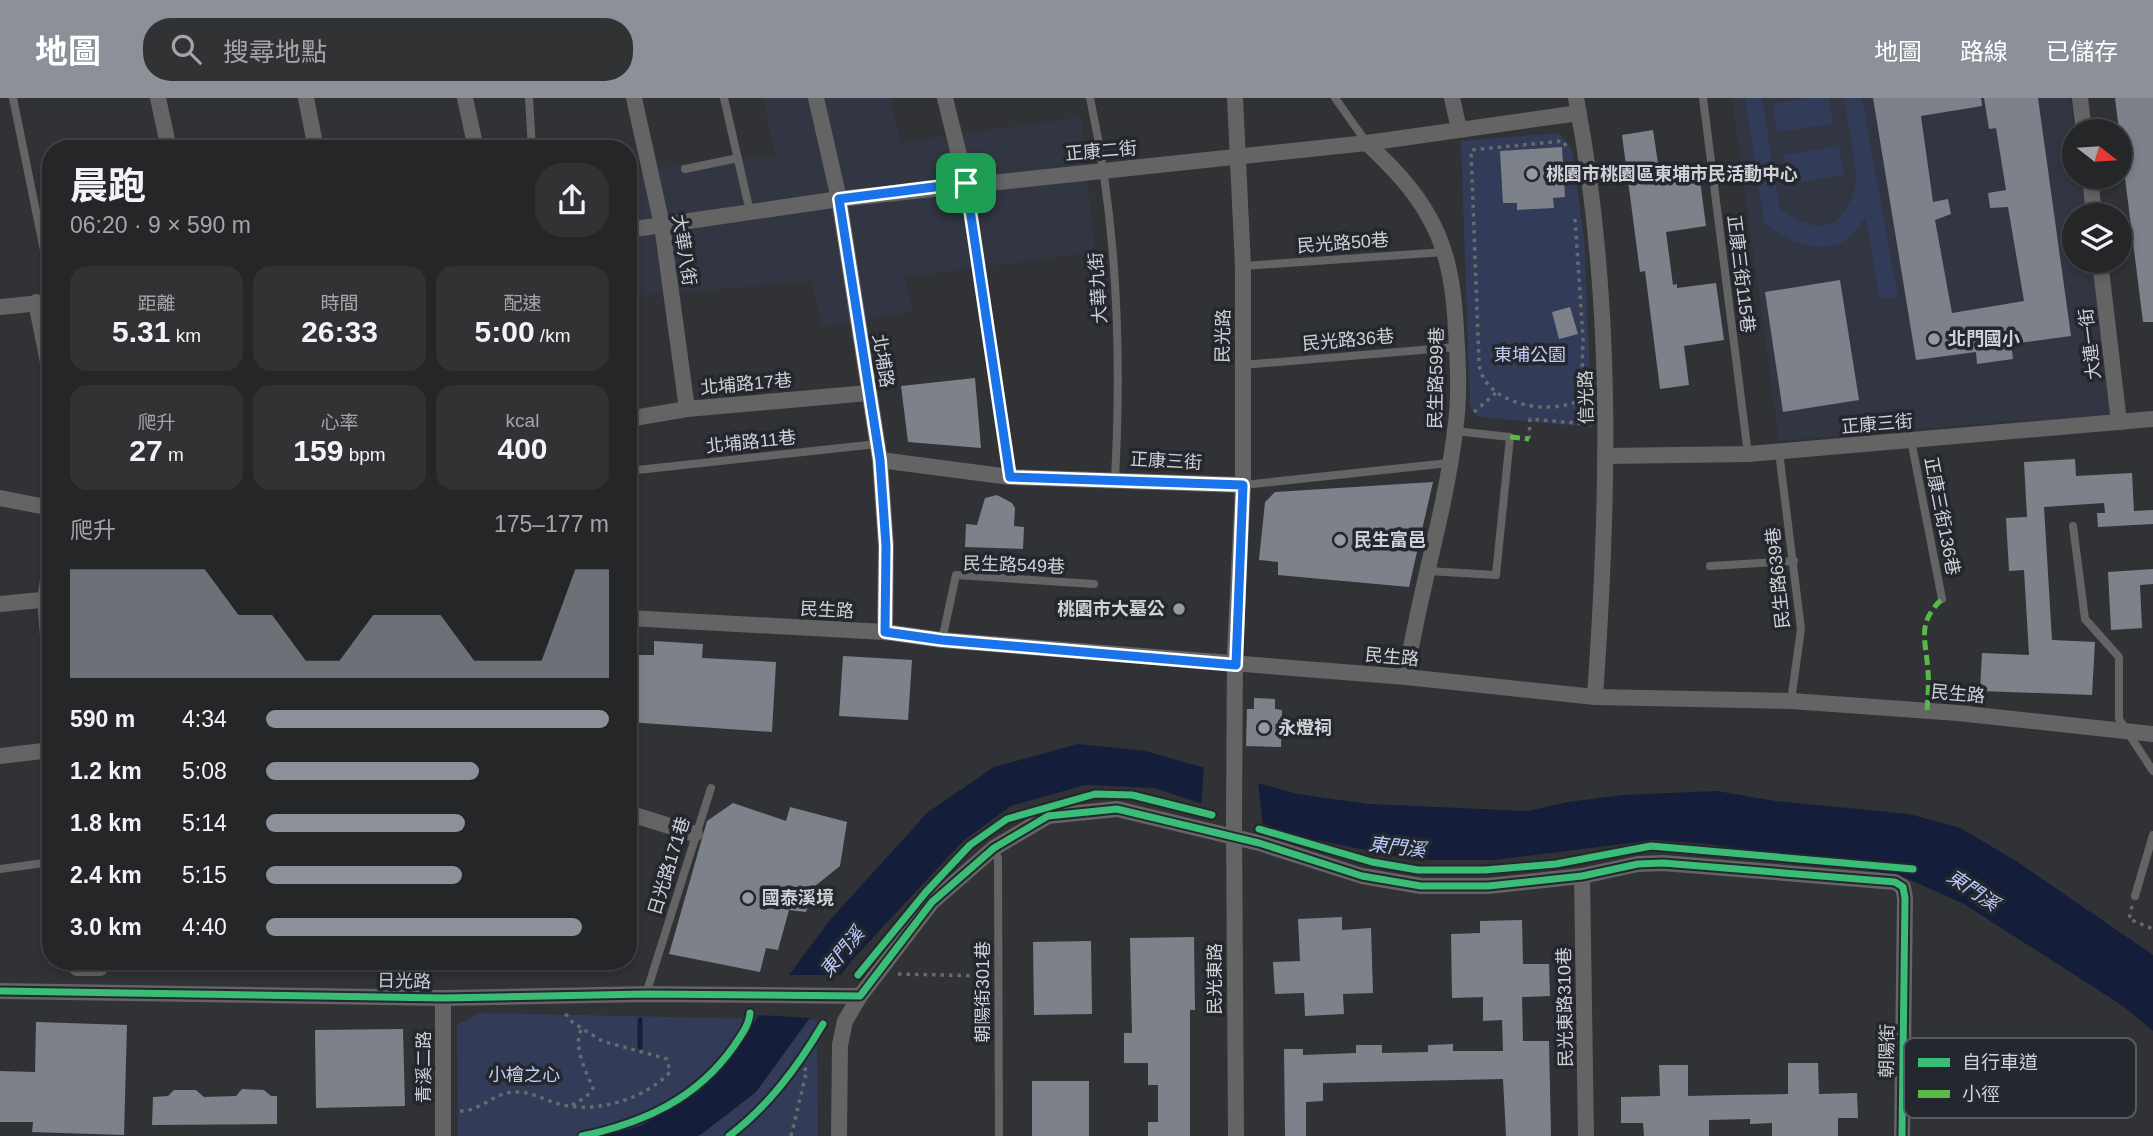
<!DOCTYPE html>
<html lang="zh-TW">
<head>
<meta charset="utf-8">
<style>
  :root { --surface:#252628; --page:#313234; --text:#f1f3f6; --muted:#a3a5a8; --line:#424345; --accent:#8c9099 }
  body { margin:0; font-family:Arial,"Noto Sans TC",sans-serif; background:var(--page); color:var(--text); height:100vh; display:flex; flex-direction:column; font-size:26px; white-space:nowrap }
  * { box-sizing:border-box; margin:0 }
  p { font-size:23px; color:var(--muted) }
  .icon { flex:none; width:38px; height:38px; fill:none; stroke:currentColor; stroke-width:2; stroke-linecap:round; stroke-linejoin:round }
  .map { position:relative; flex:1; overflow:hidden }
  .drawer { position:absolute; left:42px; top:42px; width:595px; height:830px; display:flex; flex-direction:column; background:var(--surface); border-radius:28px; box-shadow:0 4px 10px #0003,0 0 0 2px var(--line) }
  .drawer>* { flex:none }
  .needle { width:46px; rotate:107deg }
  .tools { position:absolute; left:2062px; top:21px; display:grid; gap:14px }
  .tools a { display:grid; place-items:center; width:70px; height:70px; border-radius:50%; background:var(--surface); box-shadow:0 4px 10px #0003,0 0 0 2px var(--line); font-size:35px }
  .pin { position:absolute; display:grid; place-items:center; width:60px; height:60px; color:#fff; margin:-30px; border-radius:14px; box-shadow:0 4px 10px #0006 }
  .round { display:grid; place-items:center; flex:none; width:74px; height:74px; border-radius:28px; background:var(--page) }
  .head { display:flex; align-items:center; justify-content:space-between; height:119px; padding:0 28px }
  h1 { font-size:38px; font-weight:700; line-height:52px }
  .metrics { display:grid; grid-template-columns:repeat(3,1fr); gap:10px; height:119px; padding:7px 28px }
  .metrics div { display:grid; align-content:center; border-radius:18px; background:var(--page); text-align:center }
  .metrics b { font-size:30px; font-weight:700 }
  .metrics small { font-size:19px; font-weight:400 }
  .metrics p { font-size:19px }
  .chart { height:196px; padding:14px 28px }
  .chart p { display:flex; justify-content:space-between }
  .chart svg { width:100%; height:126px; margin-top:7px; fill:var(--accent); opacity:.7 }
  ul { padding:0 28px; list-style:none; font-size:23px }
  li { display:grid; grid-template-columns:112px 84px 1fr; align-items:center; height:52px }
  li i { height:18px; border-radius:9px; background:var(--accent) }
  header { display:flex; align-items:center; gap:42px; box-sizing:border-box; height:98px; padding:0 35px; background:var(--accent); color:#fff }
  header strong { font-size:33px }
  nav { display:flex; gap:38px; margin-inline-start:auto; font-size:24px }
  .search { width:490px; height:63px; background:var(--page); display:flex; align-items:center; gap:18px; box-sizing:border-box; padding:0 24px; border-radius:28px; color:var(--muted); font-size:26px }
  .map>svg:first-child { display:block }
</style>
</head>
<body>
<header>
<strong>地圖</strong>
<div class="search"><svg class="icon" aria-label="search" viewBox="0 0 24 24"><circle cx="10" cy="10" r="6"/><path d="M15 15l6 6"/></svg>搜尋地點</div>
<nav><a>地圖</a><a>路線</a><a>已儲存</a></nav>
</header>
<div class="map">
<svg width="2153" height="1038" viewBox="0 0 2153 1038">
  <rect width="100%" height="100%" fill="#313236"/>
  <!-- built -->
  <g fill="#323642">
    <polygon points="763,0 890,0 901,44 1081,19 1095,154 905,179 912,214 822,229 812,183 628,199 628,73 775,57"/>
    <polygon points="1732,0 2070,0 2074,33 2074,79 2081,79 2086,117 2074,117 2074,163 2092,163 2113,320 2013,323 1779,343"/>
  </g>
  <!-- green -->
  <g fill="#323c59">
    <path d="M1745 0H1762L1780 111C1801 125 1829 140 1845 112 1851 103 1856 93 1856 82 1855 55 1848 27 1844 0H1862L1898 200H1879L1866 119C1859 127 1854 137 1844 143 1817 159 1785 141 1764 124Z"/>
    <polygon points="1808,0 1829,0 1833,26 1777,34 1773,6"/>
    <polygon points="1559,35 1572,52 1584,140 1592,329 1479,319 1470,310 1461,43"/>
    <polygon points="1839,48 1844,77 1788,86 1783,57"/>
    <polygon points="480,915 817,922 818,1038 458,1038 457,927"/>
  </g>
  <!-- water -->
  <polygon fill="#141d3a" points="1078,646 1145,653 1297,696 1369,706 1528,713 1568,704 1623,697 1717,693 1775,703 1909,716 1960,730 2016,763 2153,857 2153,933 2123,908 1964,806 1906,780 1874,773 1710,746 1654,742 1494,762 1414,762 1303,739 1154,690 1085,687 1011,708 963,743 852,862 756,994 703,1035 698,1038 602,1038 640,1028 679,1006 725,963 830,822 928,714 994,669"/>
  <!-- pier -->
  <g fill="#313236">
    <polygon points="1204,667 1258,682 1263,729 1201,709"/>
    <polygon points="785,877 842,877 813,920 755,917"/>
  </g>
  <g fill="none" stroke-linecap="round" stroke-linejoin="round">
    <!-- stream -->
    <polyline stroke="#141d3a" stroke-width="5" points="640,949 640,922"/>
  </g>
  <!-- building -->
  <g fill="#7d818a">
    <polygon points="1873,0 1981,0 1982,8 1921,18 1933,104 1948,101 1951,116 1935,122 1952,215 2024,203 2008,109 1990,110 1988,95 2006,92 1996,30 1989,31 1984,0 2038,0 2071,238 2011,246 2013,261 1977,266 1976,254 1916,262"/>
    <polygon points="2115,0 2153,0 2153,224 2143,224"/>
    <polygon points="1653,32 1659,72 1698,67 1706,128 1666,134 1673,187 1677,186 1677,190 1716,185 1724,242 1684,248 1689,287 1660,291 1645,173 1640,174 1622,37"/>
    <polygon points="1562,49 1565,99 1553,100 1554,110 1517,112 1517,105 1503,105 1500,53"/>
    <polygon points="1840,182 1859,302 1783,314 1765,194"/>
    <polygon points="1570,209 1578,236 1559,241 1552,214"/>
    <polygon points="975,280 981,350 908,344 901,288"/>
    <polygon points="2075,361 2076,378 2132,375 2134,413 2153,412 2153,426 2098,429 2097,415 2105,415 2104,405 2044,409 2052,542 2095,544 2092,597 1980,593 1982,555 2029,557 2024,472 2009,473 2006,420 2027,419 2024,364"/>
    <polygon points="1433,384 1409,489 1278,477 1278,464 1259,462 1265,404 1275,394"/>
    <polygon points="997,397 1012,405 1015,410 1014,428 1024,429 1023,451 965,449 966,426 977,427 985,400"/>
    <polygon points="2153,471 2153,486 2140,487 2142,530 2111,532 2108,474"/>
    <polygon points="654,543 703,546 702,560 776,564 772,634 628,624 628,557 654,557"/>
    <polygon points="843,558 912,562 908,622 839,618"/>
    <polygon points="1254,600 1275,601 1275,611 1282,612 1281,649 1246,648 1247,611 1254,611"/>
    <polygon points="733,705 786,723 790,709 847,724 840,768 815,788 806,814 789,812 778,852 766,850 760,874 669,856 707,723"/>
    <polygon points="1342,819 1342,832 1371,830 1373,895 1343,896 1344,916 1305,918 1304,895 1275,896 1273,864 1300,863 1298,821"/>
    <polygon points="1522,822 1523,866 1549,866 1550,898 1522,899 1523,943 1549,943 1551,1038 1506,1038 1503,981 1323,985 1323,1003 1306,1004 1306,1038 1285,1038 1284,951 1303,951 1303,957 1356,955 1356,947 1382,947 1382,955 1428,954 1428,947 1453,946 1453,953 1503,953 1502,922 1483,923 1483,899 1452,900 1451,836 1480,835 1480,823"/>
    <polygon points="1194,839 1195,912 1190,912 1190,1038 1148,1038 1148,1024 1158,1024 1158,987 1148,987 1148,965 1124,965 1124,935 1132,935 1130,840"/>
    <polygon points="1091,843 1092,916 1034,917 1033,844"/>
    <polygon points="36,924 127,927 124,1037 32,1034 33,1024 0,1024 0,973 35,974"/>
    <polygon points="403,931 405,1008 316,1010 315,932"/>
    <polygon points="1788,965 1818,965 1819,996 1857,995 1858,1020 1838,1020 1838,1038 1772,1038 1772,1025 1750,1026 1750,1021 1709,1022 1709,1038 1644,1038 1643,1025 1621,1025 1621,999 1660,998 1659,967 1688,967 1688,998 1729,997 1788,996"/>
    <rect x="1032" y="983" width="57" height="55"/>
    <polygon points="242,991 264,992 271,998 277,998 277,1026 152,1027 153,999 168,998 174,992 196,992 204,999 236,998"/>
  </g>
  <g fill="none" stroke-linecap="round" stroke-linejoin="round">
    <!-- path -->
    <g stroke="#696a6b" stroke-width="3.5" stroke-dasharray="3.5 5" stroke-linecap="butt">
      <path d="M1566 48 1563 43 1471 52 1479 265C1483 307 1551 319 1582 301"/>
      <polyline points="1575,121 1583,239 1581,315 1588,315"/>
      <polyline points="1474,314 1497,294"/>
      <polyline points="1529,341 1530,321 1588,326"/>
      <polyline points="2132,808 2129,821 2153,831"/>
      <polyline points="898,876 985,878"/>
      <path d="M572 1007 586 999 593 990C586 974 572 947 582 930"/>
      <path d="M460 1013C482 1013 494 994 515 994 529 993 542 1001 556 1005 592 1017 644 1002 670 974L667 961 602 943 572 924 564 914"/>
      <polyline points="791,1038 807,972 799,969"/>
    </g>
    <!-- lane -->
    <g stroke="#646464" stroke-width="8">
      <polyline points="13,0 51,187"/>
      <polyline points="529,0 532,51"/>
      <polyline points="724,0 750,114"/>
      <path d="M1090 0C1117 124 1122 253 1115 380"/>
      <polyline points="1335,0 1367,45"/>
      <polyline points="1703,0 1748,356"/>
      <polyline points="685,71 738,60"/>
      <polyline points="966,85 1010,379"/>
      <polyline points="1243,168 1445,154"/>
      <polyline points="1242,267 1457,249"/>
      <polyline points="1911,342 1942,501"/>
      <polyline points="1779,354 1801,531 1791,603"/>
      <polyline points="628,373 877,346"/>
      <polyline points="1243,387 1449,365"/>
      <polyline points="2073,428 2085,521 2119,559 2119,621 2153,673"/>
      <polyline points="1710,468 1794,463"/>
      <polyline points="1428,473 1496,477 1510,339 1455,333"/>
      <polyline points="942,542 956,477 1094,486"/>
      <polyline points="994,750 998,760 999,1038"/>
      <polyline points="0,771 51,764"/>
      <polyline points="2135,798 2153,737"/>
      <polyline points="646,896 711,690"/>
    </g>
    <!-- street -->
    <g stroke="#646464" stroke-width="16">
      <polyline points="158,0 169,51"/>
      <polyline points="306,0 316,51"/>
      <polyline points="465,0 476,51"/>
      <polyline points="634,0 662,127 687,311"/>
      <polyline points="816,0 839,101 880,362 886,448 885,534"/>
      <polyline points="945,0 966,85"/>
      <polyline points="1235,0 1243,168 1243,387 1235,555 1234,724 1236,1038"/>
      <polyline points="1452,0 1459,31"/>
      <path d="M1576 0C1614 198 1609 399 1595 599"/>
      <polyline points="2080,0 2084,33"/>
      <path d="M1367 45C1390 67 1414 91 1429 119 1449 154 1454 192 1456 232 1458 265 1460 300 1455 333 1445 416 1418 497 1406 579"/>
      <polyline points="2090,79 2094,117"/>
      <polyline points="628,132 839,101 1367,45 1579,15"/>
      <polyline points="2100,163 2119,324"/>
      <polyline points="36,204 51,280"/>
      <polyline points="0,209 51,204"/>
      <polyline points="628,321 687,311 868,295"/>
      <polyline points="1605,358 1748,356 2153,321"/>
      <polyline points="880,362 1010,379 1243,387"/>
      <polyline points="0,400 51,410"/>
      <polyline points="51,463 45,501 51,575"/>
      <polyline points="0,506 51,501"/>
      <polyline points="628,520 885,534 942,542 1406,579 1595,599 1791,603 1958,615 2153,636"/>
      <polyline points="0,658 51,652"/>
      <polyline points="628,715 695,736"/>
      <polyline points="1582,778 1586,1038"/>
      <polyline points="77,863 77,870 100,870"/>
      <polyline points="0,893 443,900 646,896 860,898 932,804 994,750 1048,718 1117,711 1259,745 1362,778 1421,788 1488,788 1582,778 1638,766 1663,765 1895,784 1903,789 1905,800 1902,1038"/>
      <polyline points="443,1038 443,900"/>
      <polyline points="839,1038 840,947 845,923 860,898"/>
    </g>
    <!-- quiet -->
    <g stroke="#58b947" stroke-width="5" stroke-dasharray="10 5" stroke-linecap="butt">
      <polyline points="1510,339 1529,341"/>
      <path d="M1927 612C1928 599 1929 586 1928 573 1926 541 1916 526 1942 501"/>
    </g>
    <defs>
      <g id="cycleway">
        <polyline points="1259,731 1372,764 1418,772 1485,772 1556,766 1651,748 1913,771"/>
        <polyline points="858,877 926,794 970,747 1007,721 1095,696 1132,697 1212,717"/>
        <polyline points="0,893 443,900 646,896 860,898 932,804 994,750 1048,718 1117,711 1259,745 1362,778 1421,788 1488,788 1582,778 1638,766 1663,765 1895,784 1903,789 1905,800 1902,1038"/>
        <path d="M582 1038C643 1025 697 1001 734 948 741 937 749 928 750 915"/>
        <path d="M729 1038C769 1008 798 968 823 926"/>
      </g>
    </defs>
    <!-- cycleway casing -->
    <use href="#cycleway" stroke="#24272e" stroke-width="11"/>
    <!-- cycleway -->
    <use href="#cycleway" stroke="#3abd76" stroke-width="7"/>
  </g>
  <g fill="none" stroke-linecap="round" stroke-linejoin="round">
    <defs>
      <polygon id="route" points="966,85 1010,379 1243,387 1236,567 942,542 885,534 886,448 880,362 839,101"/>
    </defs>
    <!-- route casing -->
    <use href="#route" stroke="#fff" stroke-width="14"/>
    <!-- route -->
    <use href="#route" stroke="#1a73e8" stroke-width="9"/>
  </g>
  <!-- markers -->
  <g fill="#98999e" stroke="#24272e" stroke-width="2.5">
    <circle cx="1532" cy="76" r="7"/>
    <circle cx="1934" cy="241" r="7"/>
    <circle cx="1340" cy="442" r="7"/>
    <circle cx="1179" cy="511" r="7"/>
    <circle cx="1264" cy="630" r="7"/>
    <circle cx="748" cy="800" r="7"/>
  </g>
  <g text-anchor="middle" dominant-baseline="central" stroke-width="7" stroke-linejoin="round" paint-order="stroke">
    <!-- street labels -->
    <g font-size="18" fill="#cfd1d6" stroke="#24272e">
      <text transform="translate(1101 53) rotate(-5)">正康二街</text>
      <text transform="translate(1343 145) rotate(-4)">民光路50巷</text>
      <text transform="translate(684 152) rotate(81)">大華八街</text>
      <text transform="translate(1741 176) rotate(83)">正康三街115巷</text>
      <text transform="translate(1098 190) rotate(-94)">大華九街</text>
      <text transform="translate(1223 238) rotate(-89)">民光路</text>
      <text transform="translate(1348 242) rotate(-5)">民光路36巷</text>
      <text transform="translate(2090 246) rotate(-97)">大連一街</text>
      <text transform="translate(883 263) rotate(81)">北埔路</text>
      <text transform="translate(1436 280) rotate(-89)">民生路599巷</text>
      <text transform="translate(746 286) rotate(-5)">北埔路17巷</text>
      <text transform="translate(1586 299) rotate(-91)">信光路</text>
      <text transform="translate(1877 326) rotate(-5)">正康三街</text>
      <text transform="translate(751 344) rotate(-6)">北埔路11巷</text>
      <text transform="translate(1166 363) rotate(3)">正康三街</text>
      <text transform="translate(1942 418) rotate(79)">正康三街136巷</text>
      <text transform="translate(1014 467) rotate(2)">民生路549巷</text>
      <text transform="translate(1778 480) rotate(-96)">民生路639巷</text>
      <text transform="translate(827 512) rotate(3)">民生路</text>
      <text transform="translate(1392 559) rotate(5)">民生路</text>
      <text transform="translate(1958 596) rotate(5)">民生路</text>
      <text transform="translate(669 768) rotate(-73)">日光路171巷</text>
      <text transform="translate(1215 881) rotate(-90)">民光東路</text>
      <text transform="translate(404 883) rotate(1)">日光路</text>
      <text transform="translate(983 894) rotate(-90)">朝陽街301巷</text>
      <text transform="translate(1565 909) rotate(-91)">民光東路310巷</text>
      <text transform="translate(1887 953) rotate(-89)">朝陽街</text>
      <text transform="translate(424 969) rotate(-90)">青溪二路</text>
    </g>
    <!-- poi labels -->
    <g font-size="18" font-weight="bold" fill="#cfd1d6" stroke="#24272e" text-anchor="start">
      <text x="1546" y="76">桃園市桃園區東埔市民活動中心</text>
      <text x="1948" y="241">北門國小</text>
      <text x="1354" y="442">民生富邑</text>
      <text x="1165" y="511" text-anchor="end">桃園市大墓公</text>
      <text x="1278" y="630">永燈祠</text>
      <text x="762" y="800">國泰溪境</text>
    </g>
    <!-- park labels -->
    <g font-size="18" fill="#c1cff5" stroke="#24272e">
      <text x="1530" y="257">東埔公園</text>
      <text x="524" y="977">小檜之心</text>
    </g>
    <!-- water labels -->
    <g font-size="19" font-style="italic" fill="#baccfe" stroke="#24272e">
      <text transform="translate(1397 749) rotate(7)">東門溪</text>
      <text transform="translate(1973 792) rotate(34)">東門溪</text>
      <text transform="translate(842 854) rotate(-51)">東門溪</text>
    </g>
  </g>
  <!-- legend -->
  <rect x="1904" y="940" width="232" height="80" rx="10" fill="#24272e" stroke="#575a60" stroke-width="2"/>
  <rect x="1918" y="960" width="32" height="9" fill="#3abd76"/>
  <rect x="1918" y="992" width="32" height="8" fill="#58b947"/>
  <g font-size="19" fill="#cfd1d6">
    <text x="1962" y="971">自行車道</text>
    <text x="1962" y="1003">小徑</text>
  </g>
</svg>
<div class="tools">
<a><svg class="needle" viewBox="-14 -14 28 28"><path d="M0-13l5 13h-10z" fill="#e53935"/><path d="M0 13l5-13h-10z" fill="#a3a5a8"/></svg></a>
<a><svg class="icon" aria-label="layers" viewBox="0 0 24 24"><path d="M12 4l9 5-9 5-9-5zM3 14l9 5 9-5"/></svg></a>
</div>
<div class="pin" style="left:966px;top:85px;background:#1e9e55"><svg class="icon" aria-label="arrive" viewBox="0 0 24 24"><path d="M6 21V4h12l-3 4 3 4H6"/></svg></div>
<section class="drawer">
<div class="head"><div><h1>晨跑</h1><p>06:20 · 9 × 590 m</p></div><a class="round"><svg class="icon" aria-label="share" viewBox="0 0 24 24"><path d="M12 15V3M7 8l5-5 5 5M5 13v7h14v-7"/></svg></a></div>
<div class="metrics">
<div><p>距離</p><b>5.31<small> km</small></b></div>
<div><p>時間</p><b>26:33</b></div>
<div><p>配速</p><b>5:00<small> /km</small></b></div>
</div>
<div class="metrics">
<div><p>爬升</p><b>27<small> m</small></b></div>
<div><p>心率</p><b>159<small> bpm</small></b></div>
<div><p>kcal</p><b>400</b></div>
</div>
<div class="chart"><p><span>爬升</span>175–177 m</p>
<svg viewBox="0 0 160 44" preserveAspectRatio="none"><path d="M0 44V6L10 6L20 6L30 6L40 6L50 22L60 22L70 38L80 38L90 22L100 22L110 22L120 38L130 38L140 38L150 6L160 6V44z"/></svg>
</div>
<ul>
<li><b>590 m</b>4:34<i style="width:100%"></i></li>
<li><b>1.2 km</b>5:08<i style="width:62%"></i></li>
<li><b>1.8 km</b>5:14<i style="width:58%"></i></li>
<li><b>2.4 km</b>5:15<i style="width:57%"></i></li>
<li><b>3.0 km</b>4:40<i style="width:92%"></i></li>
</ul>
</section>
</div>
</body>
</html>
